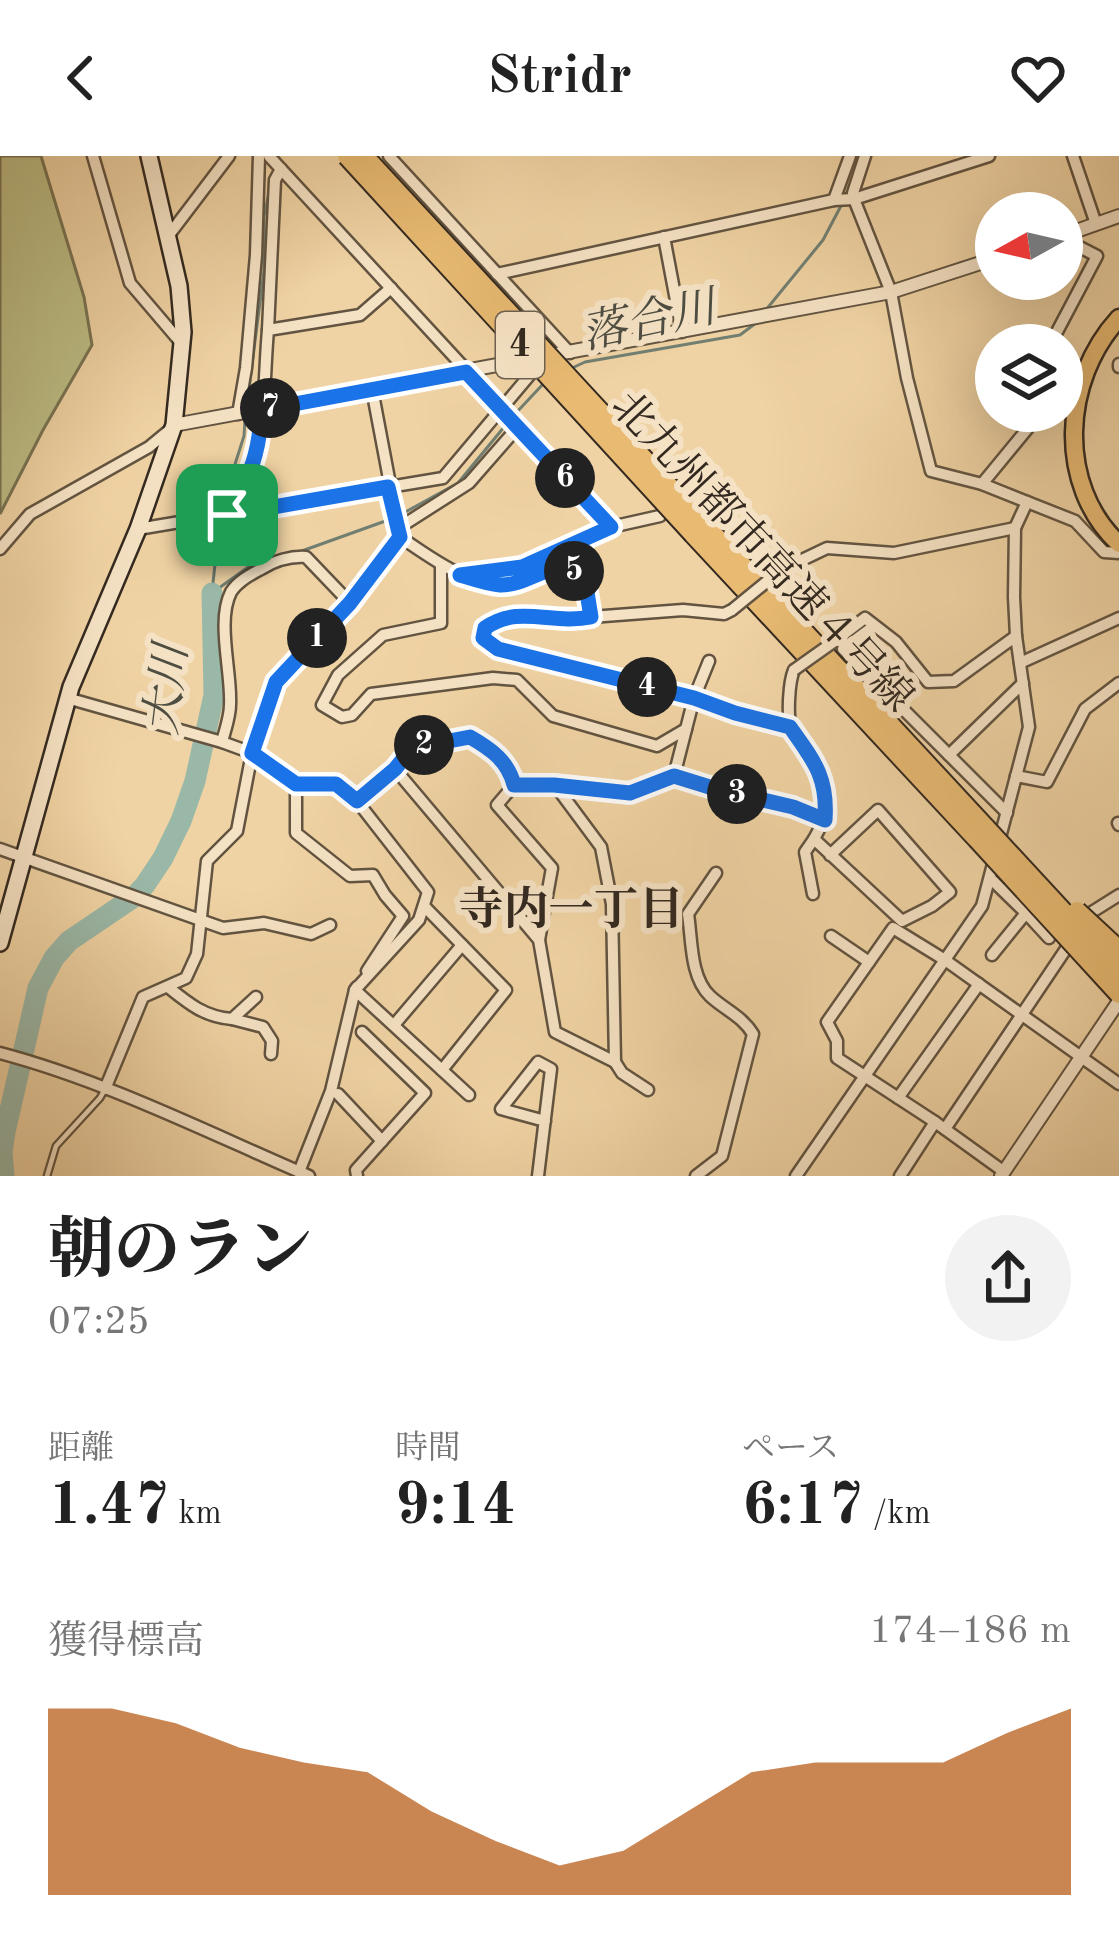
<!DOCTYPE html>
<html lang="ja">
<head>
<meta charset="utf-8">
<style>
  :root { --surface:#fff; --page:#f2f2f2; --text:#222; --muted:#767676; --accent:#b45309 }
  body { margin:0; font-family:"Old Standard TT","Noto Serif JP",serif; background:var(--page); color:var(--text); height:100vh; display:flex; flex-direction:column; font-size:45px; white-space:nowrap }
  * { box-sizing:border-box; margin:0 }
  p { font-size:39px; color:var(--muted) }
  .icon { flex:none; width:66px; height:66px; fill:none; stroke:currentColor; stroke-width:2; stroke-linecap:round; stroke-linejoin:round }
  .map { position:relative; height:1020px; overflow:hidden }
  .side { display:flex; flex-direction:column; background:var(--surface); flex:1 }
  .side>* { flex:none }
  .needle { width:78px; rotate:262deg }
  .controls { position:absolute; left:975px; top:36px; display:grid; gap:24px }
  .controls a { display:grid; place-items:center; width:108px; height:108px; border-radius:50%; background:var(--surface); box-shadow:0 12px 48px #0002; font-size:60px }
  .pin { position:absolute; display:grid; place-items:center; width:102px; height:102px; color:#fff; margin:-51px; border-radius:24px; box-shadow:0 6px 18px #0006 }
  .km { position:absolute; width:60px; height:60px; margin:-30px; border-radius:50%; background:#222; color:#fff; font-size:33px; line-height:60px; text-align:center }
  .round { display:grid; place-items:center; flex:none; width:126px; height:126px; border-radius:63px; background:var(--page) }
  .summary { display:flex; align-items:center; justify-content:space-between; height:204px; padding:0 48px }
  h1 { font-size:66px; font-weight:800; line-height:90px }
  .figures { display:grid; grid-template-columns:repeat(3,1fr); gap:18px; height:204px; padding:12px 48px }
  .figures div { display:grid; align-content:center }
  .figures b { font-size:60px; font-weight:800 }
  .figures small { font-size:33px; font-weight:400 }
  .figures p { font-size:33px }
  .chart { height:336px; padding:24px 48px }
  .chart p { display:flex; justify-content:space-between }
  .chart svg { width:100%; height:216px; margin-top:12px; fill:var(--accent); opacity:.7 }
  header { display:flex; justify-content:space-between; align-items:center; height:156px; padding:0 48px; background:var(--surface); font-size:54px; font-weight:800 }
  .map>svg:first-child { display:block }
</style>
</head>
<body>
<header><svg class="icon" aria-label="back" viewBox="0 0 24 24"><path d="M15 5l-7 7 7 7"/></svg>Stridr<svg class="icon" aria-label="heart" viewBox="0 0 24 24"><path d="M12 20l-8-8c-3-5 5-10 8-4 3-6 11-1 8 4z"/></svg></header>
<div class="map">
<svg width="1119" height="1020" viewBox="0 0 1119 1020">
  <rect width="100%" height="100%" fill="#f0d3a4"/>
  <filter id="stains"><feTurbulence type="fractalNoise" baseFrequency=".00167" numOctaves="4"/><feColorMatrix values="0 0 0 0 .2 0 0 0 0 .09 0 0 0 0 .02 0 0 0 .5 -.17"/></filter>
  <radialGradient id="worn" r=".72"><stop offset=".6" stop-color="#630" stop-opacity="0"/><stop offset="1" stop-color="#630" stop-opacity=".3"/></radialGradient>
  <!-- green -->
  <polygon fill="#bcbc84" stroke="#787252" stroke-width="3" points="0,0 41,0 84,141 92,189 43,274 0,358"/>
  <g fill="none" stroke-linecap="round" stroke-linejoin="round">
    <!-- stream -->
    <g stroke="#717f72" stroke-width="3">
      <polyline points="848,37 859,0"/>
      <polyline points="765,155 823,84 843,46"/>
      <polyline points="570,213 585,206 740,179 756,167"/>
      <polyline points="247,248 264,115 264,60 269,37"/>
      <polyline points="515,258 545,226"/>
      <polyline points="221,352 244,280 245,264"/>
      <polyline points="400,359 458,327 509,265"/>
      <polyline points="299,396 391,363"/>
      <polyline points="212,436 220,362"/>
      <polyline points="212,437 251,409 272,402"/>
    </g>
    <!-- river -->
    <polyline stroke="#9ab8a8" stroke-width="21" points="4,1020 2,996 5,976 38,832 54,802 69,785 134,741 145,729 163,702 181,665 195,625 214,539 212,437"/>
    <defs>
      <polyline id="service" points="47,1020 56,990 100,942 105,933"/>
      <g id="minor">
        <polyline points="93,0 130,127 182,188"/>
        <polyline points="269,0 611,371"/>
        <polyline points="389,0 570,197"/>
        <polyline points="865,0 853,37 854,43 891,136 907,222 931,315 982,328 1075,365 1104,396 1119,397"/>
        <polyline points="1073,0 1096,68"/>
        <polyline points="834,44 850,0"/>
        <polyline points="169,79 229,0"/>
        <polyline points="664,81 682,176"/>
        <polyline points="497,118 834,44 854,43 989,0"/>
        <polyline points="268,174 275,24 281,13"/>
        <polyline points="1050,189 1097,100 1062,82"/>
        <polyline points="1119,208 1119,211"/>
        <polyline points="1062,228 1062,231"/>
        <path d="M372 233 400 381C430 401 458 423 495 428 528 432 557 395 585 425L591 461"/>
        <polyline points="238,258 246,212 256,99 259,0"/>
        <polyline points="982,328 1042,255"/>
        <path d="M227 359C233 340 246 326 252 308 266 266 264 217 268 174L360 159 391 132"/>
        <polyline points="138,373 443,322 539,208"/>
        <polyline points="397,373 469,327 518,271"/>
        <polyline points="0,393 30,358 149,291 172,272"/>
        <polyline points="441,409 441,467 383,479 338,519 322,549 342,561 352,559 371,538 493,522 517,524 553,560 657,590 686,573"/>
        <polyline points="781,414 827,392 894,397 1015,372"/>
        <polyline points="475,418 522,411 611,371 660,360"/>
        <polyline points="732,454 724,458 683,454 591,461 569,465 519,458 497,463 485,472 483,482 498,493 694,542 735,557 791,571"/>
        <polyline points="874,470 843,493 1007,657"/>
        <polyline points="832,487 865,462 896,486 928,526 954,525 1016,480"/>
        <polyline points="1020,507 1119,462"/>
        <path d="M794 514C789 525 787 559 791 571 793 579 802 588 807 595 828 626 834 649 814 683L902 765 932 750 950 736 878 654 830 699"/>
        <polyline points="67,542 222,586 252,597 296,628"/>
        <path d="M222 586C225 574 230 561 230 549 232 517 216 465 231 436 238 425 250 419 261 413 274 405 291 400 306 401L350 447"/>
        <polyline points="949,599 1023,527"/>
        <path d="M395 613 412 592 470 581C491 593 508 605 514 629"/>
        <polyline points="674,620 694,542 709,505"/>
        <polyline points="1016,620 1047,626 1085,553 1119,527"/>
        <polyline points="357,645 336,628 296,628 296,677 350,720 373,719 385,739 403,760 367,815"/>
        <polyline points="1118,667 1119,669"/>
        <polyline points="0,693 223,772 264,767 311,778 330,769"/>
        <polyline points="990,722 1026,757 992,799"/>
        <polyline points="813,738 805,696 814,683"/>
        <polyline points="424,750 506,834 442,914"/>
        <polyline points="1026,757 1049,782"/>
        <polyline points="1084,766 1092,756 1119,739"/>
        <polyline points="831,780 869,806"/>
        <polyline points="539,784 552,712 497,649 514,629 555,629"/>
        <path d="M168 831C189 848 205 861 232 863L256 841"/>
        <polyline points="357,831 355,834 469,939"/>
        <polyline points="232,863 263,871 272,885 271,898"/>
        <polyline points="394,869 462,789"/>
        <path d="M0 897C106 925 209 977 309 1020"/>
        <polyline points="615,906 622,917 648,934"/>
        <polyline points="105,933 143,841 186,822 197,798 207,705 237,675 252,597 276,526 350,447 400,381"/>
        <polyline points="338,938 382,985"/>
        <polyline points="898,942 979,828"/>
        <polyline points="945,973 1074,781"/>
        <polyline points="1003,1015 935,966 837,902 837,885 827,866 893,772 945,804 1119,928"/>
        <polyline points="299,1016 331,935 355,834 419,764 428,736 357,645 395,613 539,784 555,876 615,906 612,748 601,691 555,629 630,637 674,620 716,633 793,651 825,664"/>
        <polyline points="357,1020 356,1014 425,937 362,876"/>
        <polyline points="538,1020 551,913 538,906 501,953 545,965"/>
        <path d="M696 1020 722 1000 753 878C742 860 725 854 710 840 690 821 692 784 688 758L716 717"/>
        <polyline points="796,1020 982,750 1029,571 1016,480 1014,441 1015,372 1027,346"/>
        <polyline points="900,1020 935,966"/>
      </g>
      <g id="tertiary">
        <polyline points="1062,80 1119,60"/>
        <polyline points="174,269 891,136 996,102"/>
        <polyline points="1001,1020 1119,845"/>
      </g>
      <polyline id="secondary" points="0,787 71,531 138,373 174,269 183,176 179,130 149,0"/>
      <path id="primary" d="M1119 162C1062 224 1056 329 1119 388"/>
      <g id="motorway">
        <polyline points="704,368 986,672"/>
        <polyline points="693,378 977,683"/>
      </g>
    </defs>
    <!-- service casing -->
    <use href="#service" stroke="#625441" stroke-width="9"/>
    <!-- minor casing -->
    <use href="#minor" stroke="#625441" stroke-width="15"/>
    <!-- tertiary casing -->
    <use href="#tertiary" stroke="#625441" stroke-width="16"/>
    <!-- secondary casing -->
    <use href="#secondary" stroke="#332920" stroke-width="20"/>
    <!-- primary casing -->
    <use href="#primary" stroke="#332920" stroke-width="21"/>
    <!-- motorway casing -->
    <use href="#motorway" stroke="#332920" stroke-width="22"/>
    <!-- service -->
    <use href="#service" stroke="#f5e2c4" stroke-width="4.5"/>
    <!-- minor -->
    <use href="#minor" stroke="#f5e2c4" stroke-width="10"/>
    <!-- tertiary -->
    <use href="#tertiary" stroke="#f5e2c4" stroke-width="12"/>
    <!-- secondary -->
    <use href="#secondary" stroke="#f5e2c4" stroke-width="15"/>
    <!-- primary -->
    <use href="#primary" stroke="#e8ba72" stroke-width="16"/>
    <!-- motorway -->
    <use href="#motorway" stroke="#e8ba72" stroke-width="18"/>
    <defs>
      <g id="minor-bridge">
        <polyline points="732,454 781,414"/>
        <polyline points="794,514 832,487"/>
      </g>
      <g id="motorway-bridge">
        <polyline points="347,0 693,378"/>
        <polyline points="364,0 704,368"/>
        <polyline points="986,672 1119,816"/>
        <polyline points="977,683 1119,838"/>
        <polyline points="1077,755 1119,794"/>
      </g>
    </defs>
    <!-- minor-bridge casing -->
    <use href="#minor-bridge" stroke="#625441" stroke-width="15" stroke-linecap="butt"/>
    <!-- motorway-bridge casing -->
    <use href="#motorway-bridge" stroke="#332920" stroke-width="22" stroke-linecap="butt"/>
    <!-- minor-bridge -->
    <use href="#minor-bridge" stroke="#f5e2c4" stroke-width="10"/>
    <!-- motorway-bridge -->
    <use href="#motorway-bridge" stroke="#e8ba72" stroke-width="18"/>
  </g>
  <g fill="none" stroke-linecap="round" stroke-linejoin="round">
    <defs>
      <path id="route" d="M466 216 611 371 522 411 460 419C473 423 487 428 500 429 533 430 555 395 585 424L591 461C551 469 519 448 485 472L483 482 498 493 694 542 735 557 790 571C814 605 828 621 825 664L793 651 716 633 674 620 630 637 554 629H514C508 605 491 593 470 581L412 592 395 613 357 645 336 628H296L252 597 276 526 350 447 400 381 388 331 227 359C232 345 239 336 246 323 257 302 260 277 262 254Z"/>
    </defs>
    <!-- route casing -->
    <use href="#route" stroke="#fff" stroke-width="24"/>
    <!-- route -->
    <use href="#route" stroke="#1a73e8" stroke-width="15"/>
  </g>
  <g text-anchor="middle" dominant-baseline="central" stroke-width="12" stroke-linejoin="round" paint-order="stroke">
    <!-- shield labels -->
    <rect fill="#f5e2c4" stroke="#6d6051" stroke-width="3" x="496" y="156" width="48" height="66" rx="9"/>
    <g font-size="39" font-weight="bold" fill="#332920">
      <text x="520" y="189">4</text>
    </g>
    <!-- street labels -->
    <g font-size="42" fill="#332920" stroke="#f5e2c4">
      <text transform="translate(761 397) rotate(47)">北九州都市高速４号線</text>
    </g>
    <!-- water labels -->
    <g font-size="45" font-style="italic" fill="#4d4d42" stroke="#f5e2c4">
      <text transform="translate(649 167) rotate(-12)">落合川</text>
      <text transform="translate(169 534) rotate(-83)">大川</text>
    </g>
    <!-- neighbourhood labels -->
    <g font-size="45" font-weight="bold" fill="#332920" stroke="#f5e2c4">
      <text x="571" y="756">寺内一丁目</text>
    </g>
  </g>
  <rect width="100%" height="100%" filter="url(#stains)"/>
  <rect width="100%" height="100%" fill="url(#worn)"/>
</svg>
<div class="controls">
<a><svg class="needle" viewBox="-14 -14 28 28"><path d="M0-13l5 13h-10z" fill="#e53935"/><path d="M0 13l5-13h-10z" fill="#767676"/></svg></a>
<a><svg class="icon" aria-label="layers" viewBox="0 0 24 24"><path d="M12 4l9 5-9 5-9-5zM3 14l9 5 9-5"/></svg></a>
</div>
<div class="pin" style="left:227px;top:359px;background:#1e9e55"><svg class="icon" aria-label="arrive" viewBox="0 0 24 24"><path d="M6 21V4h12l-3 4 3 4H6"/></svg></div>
<b class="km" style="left:317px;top:482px">1</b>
<b class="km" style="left:424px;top:589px">2</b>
<b class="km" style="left:737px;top:638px">3</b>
<b class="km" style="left:647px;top:531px">4</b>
<b class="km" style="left:574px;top:415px">5</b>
<b class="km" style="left:565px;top:322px">6</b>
<b class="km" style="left:270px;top:252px">7</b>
</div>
<section class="side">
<div class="summary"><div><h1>朝のラン</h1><p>07:25</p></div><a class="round"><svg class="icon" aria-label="share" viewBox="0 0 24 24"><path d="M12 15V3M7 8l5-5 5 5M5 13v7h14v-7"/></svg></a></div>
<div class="figures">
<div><p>距離</p><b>1.47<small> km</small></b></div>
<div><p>時間</p><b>9:14</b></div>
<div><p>ペース</p><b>6:17<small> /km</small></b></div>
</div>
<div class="chart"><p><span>獲得標高</span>174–186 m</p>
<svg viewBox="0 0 160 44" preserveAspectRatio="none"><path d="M0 44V6L10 6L20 9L30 14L40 17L50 19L60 27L70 33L80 38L90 35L100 27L110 19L120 17L130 17L140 17L150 11L160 6V44z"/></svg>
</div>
</section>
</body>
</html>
